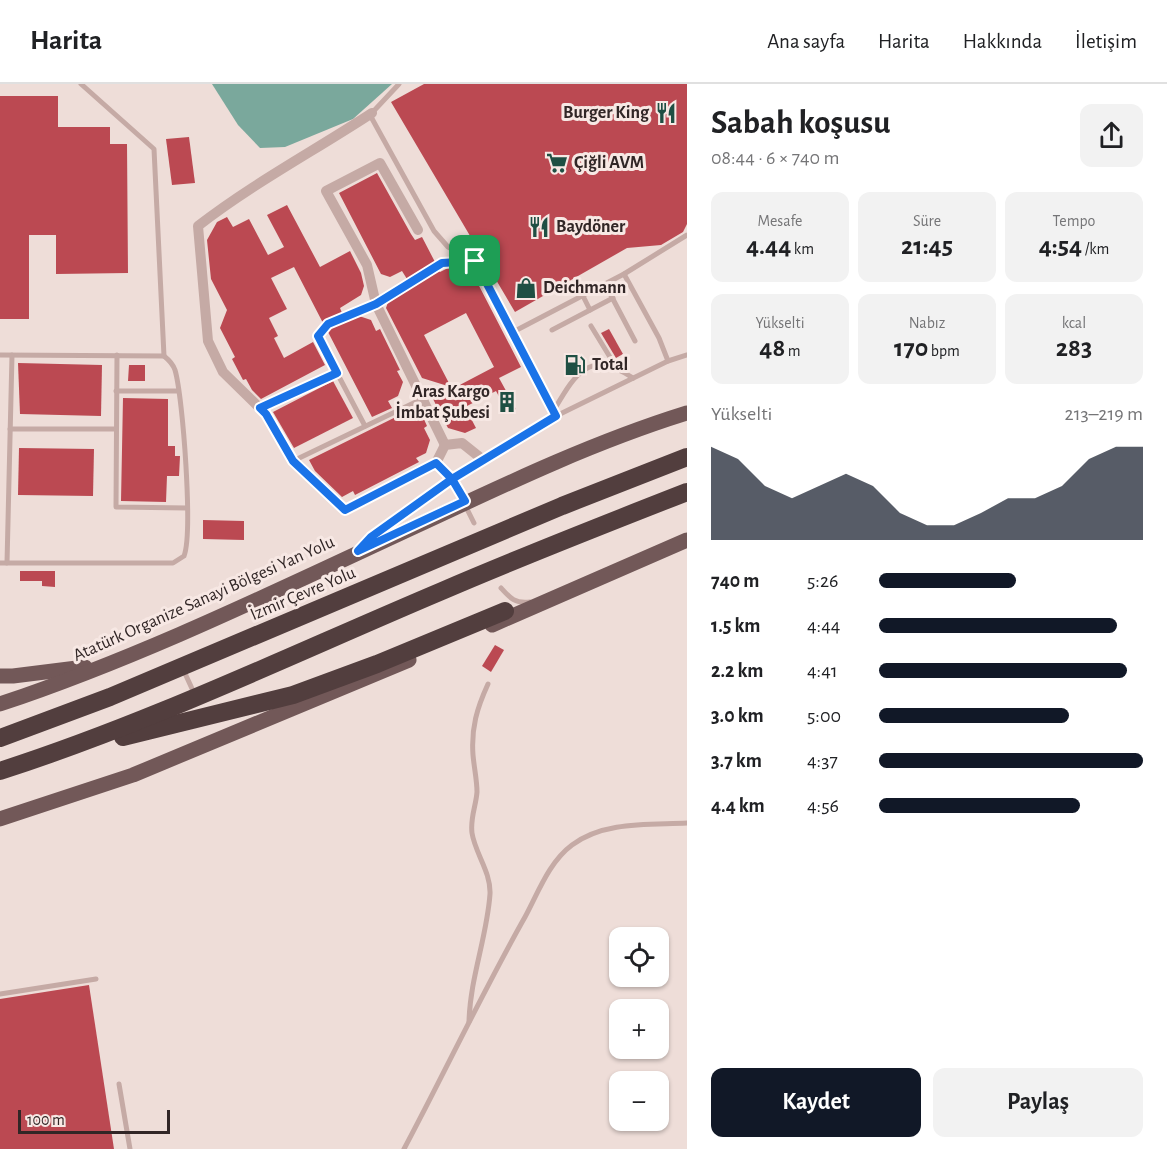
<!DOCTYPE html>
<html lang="tr">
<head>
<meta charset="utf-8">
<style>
  :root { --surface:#fff; --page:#f2f2f2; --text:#202124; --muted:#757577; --line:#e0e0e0; --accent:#111827 }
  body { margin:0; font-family:"Alegreya Sans",sans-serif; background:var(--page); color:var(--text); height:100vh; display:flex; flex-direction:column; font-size:22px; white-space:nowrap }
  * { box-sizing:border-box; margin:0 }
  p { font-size:20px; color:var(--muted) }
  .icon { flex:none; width:33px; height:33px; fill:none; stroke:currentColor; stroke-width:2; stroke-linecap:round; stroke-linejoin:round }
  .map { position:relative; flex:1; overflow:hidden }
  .side { display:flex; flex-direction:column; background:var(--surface); width:480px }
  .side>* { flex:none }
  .fabs { position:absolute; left:609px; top:843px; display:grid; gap:12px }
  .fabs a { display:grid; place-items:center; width:60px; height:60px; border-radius:12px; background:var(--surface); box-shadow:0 2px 4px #0004; font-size:30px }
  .scale { position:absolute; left:18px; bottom:15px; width:152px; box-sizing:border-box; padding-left:6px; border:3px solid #312626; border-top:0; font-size:16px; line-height:21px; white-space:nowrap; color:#312626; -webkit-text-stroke:4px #f7e8e4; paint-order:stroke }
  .pin { position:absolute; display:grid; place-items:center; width:51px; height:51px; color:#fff; margin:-26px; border-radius:12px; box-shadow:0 3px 9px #0006 }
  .round { display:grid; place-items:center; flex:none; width:63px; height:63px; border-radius:12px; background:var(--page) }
  .head { display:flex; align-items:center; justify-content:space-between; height:102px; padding:0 24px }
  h1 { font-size:33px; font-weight:700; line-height:45px }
  .metrics { display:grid; grid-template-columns:repeat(3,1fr); gap:9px; height:102px; padding:6px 24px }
  .metrics div { display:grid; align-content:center; border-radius:12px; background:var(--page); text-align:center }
  .metrics b { font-size:26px; font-weight:700 }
  .metrics small { font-size:16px; font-weight:400 }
  .metrics p { font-size:16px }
  .chart { height:168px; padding:12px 24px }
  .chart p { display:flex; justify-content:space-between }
  .chart svg { width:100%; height:108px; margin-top:6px; fill:var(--accent); opacity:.7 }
  .cta { display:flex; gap:12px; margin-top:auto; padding:12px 24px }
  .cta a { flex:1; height:69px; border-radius:12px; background:var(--accent); color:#fff; font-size:24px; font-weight:700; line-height:69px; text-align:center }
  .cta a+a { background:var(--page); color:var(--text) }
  ul { padding:0 24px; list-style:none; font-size:20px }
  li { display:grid; grid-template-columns:96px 72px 1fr; align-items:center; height:45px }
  li i { height:15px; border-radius:8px; background:var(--accent) }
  header { display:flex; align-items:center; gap:36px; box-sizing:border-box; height:84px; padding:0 30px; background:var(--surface); border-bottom:2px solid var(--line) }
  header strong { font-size:28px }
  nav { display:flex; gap:33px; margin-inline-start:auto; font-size:21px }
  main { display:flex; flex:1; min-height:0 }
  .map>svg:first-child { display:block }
</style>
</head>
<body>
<header>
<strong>Harita</strong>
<nav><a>Ana sayfa</a><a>Harita</a><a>Hakkında</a><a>İletişim</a></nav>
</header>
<main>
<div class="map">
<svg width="687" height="1065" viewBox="0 0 687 1065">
  <rect width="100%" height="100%" fill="#eeddd8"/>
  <!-- water -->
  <polygon fill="#7aa89c" points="212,0 392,0 353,35 285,63 260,64 238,41"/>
  <!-- building -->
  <g fill="#bb4952">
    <polygon points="424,0 687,0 687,140 683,148 661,161 627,164 515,228 391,18"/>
    <polygon points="0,12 58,12 58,43 110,43 110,60 127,60 128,189 56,190 56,151 29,151 29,235 0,235"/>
    <polygon points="189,53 195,99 172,101 166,55"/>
    <polygon points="377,89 411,150 415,156 422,153 435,178 407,195 402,187 390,193 381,190 339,109"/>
    <polygon points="287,121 320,183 350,167 361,189 364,202 361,211 340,224 342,229 323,239 294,183 271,194 287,225 269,234 278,252 274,254 284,274 313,258 325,281 261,315 252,306 246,295 243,296 232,275 235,273 220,244 227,226 211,195 207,156 217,138 227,133 233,143 249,135 268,171 284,163 267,131"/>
    <polygon points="450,183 466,186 472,197 476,196 521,283 499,294 516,325 508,329 496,307 465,323 476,344 465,349 448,344 433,315 494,283 466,229 424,251 451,303 422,294 386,224 388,218 439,187 440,188"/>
    <polygon points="359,232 371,236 376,247 380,245 400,286 397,287 403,298 398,312 388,317 392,324 372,333 328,248 331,244"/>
    <polygon points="609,245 623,270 616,274 601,249"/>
    <polygon points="18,279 102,281 101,332 20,330"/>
    <polygon points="129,281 145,281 145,297 128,297"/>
    <polygon points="333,297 353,334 294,364 273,328"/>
    <polygon points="123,314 168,315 168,362 175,362 175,372 180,372 179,392 167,392 166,418 121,417"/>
    <polygon points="418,322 427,342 424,344 430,356 426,369 416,374 419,378 355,411 353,407 342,413 315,387 309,376"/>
    <polygon points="19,364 94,365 93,412 18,411"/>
    <polygon points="203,436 244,437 244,456 203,455"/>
    <polygon points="20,487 55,487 55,503 42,502 42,497 20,497"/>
    <polygon points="495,561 504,566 491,588 482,582"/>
    <polygon points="89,901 114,1065 0,1065 0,915"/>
  </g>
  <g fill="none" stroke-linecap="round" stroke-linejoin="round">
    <!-- service -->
    <g stroke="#c5aaa5" stroke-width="5">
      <polyline points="399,0 370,31 434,147 448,163 475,177 556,332"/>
      <polyline points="624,190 659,254 668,277"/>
      <polyline points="605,200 635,257"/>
      <polyline points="583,212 590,226"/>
      <polyline points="591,242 616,283"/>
      <polyline points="552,246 613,214"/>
      <polyline points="513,248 624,190 687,151"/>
      <polyline points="0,271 164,272 154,65 81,0"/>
      <polyline points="117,271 116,423 187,424"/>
      <polyline points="337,289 365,342"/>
      <polyline points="116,307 178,307"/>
      <polyline points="261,324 337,289 318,252 328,240 376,220 442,179 473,177"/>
      <path d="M554 326C576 289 589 265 633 294"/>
      <polyline points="10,345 116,345"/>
      <polyline points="293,377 422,315"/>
      <polyline points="474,439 452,395 556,332 668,277 687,271"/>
      <polyline points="365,460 452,395"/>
      <polyline points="0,479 7,479 12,271"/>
      <path d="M7 479H173L184 472C193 449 183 313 175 286 173 280 169 276 164 272"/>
      <path d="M501 504C510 514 515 520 530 518"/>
      <polyline points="183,585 194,609"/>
      <polyline points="0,910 96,895"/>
      <path d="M469 938C470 894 487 853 490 810 491 788 475 769 472 749 470 734 476 722 477 708 477 696 474 683 473 671 471 644 477 624 488 600"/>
      <polyline points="119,1000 130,1065"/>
      <path d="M404 1065C445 988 482 909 525 833 538 809 549 778 572 761 604 737 649 741 687 739"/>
    </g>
    <!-- minor -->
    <g stroke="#c5aaa5" stroke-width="10">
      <path d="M372 29C314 67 252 100 198 142L208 257 223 288 266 330 293 377 345 426 436 379"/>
      <polyline points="418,146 380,79 326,107 367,181 376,220 445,361"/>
      <polyline points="452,395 436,379 445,361 462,359 482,375"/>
    </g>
    <!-- primary -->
    <g stroke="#725858" stroke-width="15">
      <polyline points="492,541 687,456"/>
      <polyline points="0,592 13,592 85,583"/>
      <path d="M0 620C147 571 286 502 427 437 512 397 597 357 687 329"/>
      <polyline points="0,735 133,691 409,576"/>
    </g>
    <!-- motorway -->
    <g stroke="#523e3e" stroke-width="18">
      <polyline points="123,653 293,611 377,580 505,527"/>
      <polyline points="0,654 110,613 562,422 687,373"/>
      <path d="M0 687C152 638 295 569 442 507 523 472 605 440 687 408"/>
    </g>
  </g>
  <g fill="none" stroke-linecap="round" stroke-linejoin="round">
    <defs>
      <polyline id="route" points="475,177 442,179 376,220 328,240 318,252 337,289 260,324 266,330 293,377 345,426 436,379 452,395 465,417 358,467 371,453 452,395 556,332 475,177"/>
    </defs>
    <!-- route casing -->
    <use href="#route" stroke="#fff" stroke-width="12"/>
    <!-- route -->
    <use href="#route" stroke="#1a73e8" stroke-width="8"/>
  </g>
  <!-- icons -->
  <defs>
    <symbol id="restaurant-bare" viewBox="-9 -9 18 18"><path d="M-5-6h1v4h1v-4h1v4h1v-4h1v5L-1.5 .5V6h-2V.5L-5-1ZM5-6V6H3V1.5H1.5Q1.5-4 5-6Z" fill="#1f4f43" stroke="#f7e8e4" stroke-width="2.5" paint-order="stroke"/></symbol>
    <symbol id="supermarket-bare" viewBox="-9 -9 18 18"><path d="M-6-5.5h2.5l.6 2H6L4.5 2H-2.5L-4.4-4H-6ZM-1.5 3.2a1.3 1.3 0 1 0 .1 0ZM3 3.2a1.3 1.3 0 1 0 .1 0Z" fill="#1f4f43" stroke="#f7e8e4" stroke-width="2.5" paint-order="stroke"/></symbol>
    <symbol id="shop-bare" viewBox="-9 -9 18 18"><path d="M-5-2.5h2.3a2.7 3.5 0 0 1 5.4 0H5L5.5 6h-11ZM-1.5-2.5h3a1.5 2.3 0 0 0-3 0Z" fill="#1f4f43" stroke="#f7e8e4" stroke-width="2.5" paint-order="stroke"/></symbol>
    <symbol id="fuel-bare" viewBox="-9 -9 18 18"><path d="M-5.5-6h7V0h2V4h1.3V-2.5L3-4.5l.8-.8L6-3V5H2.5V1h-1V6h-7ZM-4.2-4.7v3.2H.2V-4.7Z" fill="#1f4f43" stroke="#f7e8e4" stroke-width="2.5" paint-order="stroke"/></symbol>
    <symbol id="building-bare" viewBox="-9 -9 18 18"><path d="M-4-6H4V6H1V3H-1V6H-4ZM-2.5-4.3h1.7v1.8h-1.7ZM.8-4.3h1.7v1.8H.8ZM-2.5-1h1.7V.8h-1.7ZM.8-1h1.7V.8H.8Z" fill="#1f4f43" stroke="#f7e8e4" stroke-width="2.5" paint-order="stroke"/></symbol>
  </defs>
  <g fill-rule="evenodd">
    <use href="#restaurant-bare" x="651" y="14" width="30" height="30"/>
    <use href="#supermarket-bare" x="542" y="64" width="30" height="30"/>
    <use href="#restaurant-bare" x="524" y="128" width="30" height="30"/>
    <use href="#shop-bare" x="511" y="189" width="30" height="30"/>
    <use href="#fuel-bare" x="560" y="266" width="30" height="30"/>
    <use href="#building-bare" x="492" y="303" width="30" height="30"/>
  </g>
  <g text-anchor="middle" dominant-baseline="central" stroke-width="6" stroke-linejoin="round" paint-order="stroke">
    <!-- poi labels -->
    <g font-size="18" font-weight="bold" fill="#312626" stroke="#f7e8e4" text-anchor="start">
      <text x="649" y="29" text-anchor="end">Burger King</text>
      <text x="574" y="79">Çiğli AVM</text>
      <text x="556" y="143">Baydöner</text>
      <text x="543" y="204">Deichmann</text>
      <text x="592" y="281">Total</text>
      <text x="490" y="308" text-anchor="end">Aras Kargo<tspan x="490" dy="21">İmbat Şubesi</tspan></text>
    </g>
    <!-- street labels -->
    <g font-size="18" fill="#312626" stroke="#f7e8e4">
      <text transform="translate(303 510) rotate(-23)">İzmir Çevre Yolu</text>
      <text transform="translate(204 515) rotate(-24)">Atatürk Organize Sanayi Bölgesi Yan Yolu</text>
    </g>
  </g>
</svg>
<div class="fabs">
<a><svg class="icon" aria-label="locate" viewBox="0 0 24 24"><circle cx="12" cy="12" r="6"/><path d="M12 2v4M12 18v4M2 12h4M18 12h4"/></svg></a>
<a>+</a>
<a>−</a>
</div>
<div class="scale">100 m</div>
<div class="pin" style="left:475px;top:177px;background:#1e9e55"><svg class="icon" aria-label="arrive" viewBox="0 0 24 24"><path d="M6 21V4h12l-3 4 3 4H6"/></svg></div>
</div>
<section class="side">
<div class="head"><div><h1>Sabah koşusu</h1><p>08:44 · 6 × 740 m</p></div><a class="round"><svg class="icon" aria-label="share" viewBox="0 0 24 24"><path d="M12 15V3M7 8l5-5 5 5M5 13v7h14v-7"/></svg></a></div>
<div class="metrics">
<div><p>Mesafe</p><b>4.44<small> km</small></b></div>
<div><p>Süre</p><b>21:45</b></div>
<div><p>Tempo</p><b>4:54<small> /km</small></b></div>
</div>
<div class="metrics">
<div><p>Yükselti</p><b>48<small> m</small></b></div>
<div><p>Nabız</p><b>170<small> bpm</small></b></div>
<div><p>kcal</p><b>283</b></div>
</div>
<div class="chart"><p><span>Yükselti</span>213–219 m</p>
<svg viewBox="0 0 160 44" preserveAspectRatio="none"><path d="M0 44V6L10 11L20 22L30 27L40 22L50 17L60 22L70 33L80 38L90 38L100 33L110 27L120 27L130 22L140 11L150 6L160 6V44z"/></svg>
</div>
<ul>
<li><b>740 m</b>5:26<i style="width:52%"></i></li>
<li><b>1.5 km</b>4:44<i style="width:90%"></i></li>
<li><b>2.2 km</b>4:41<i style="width:94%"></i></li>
<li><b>3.0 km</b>5:00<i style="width:72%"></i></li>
<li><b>3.7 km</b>4:37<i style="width:100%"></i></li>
<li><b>4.4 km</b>4:56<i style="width:76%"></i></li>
</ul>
<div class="cta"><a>Kaydet</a><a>Paylaş</a></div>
</section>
</main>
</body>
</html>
